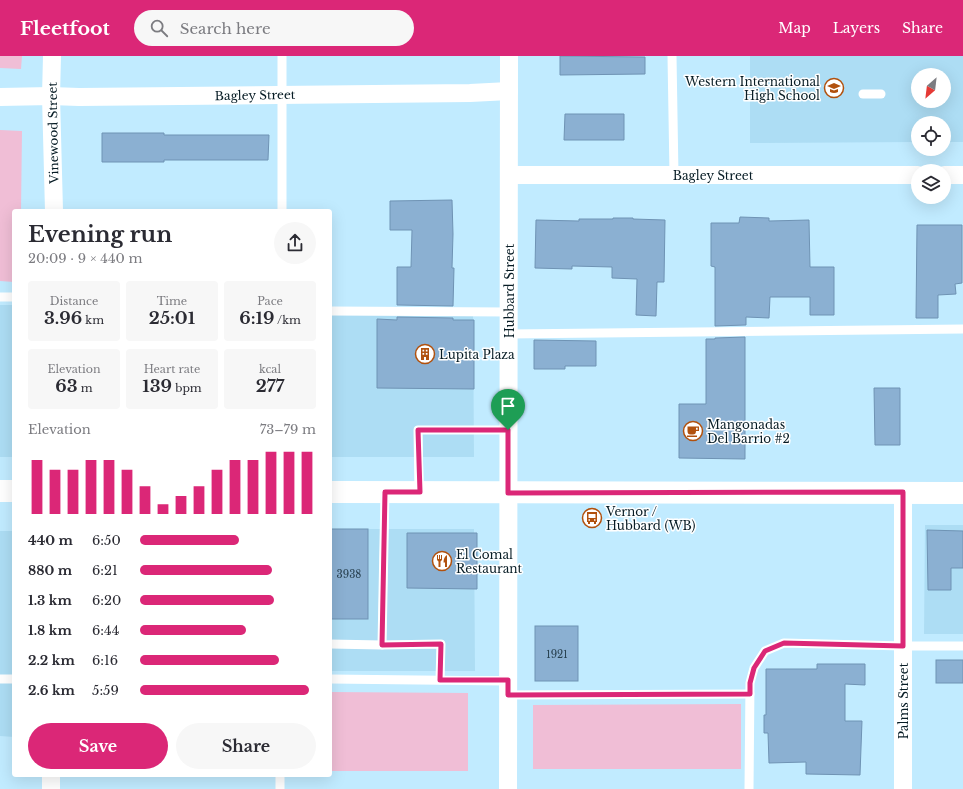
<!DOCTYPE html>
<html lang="en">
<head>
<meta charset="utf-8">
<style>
  :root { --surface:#fff; --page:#f7f7f7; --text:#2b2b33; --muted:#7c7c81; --accent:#db2777 }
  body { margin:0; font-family:"Libre Baskerville",serif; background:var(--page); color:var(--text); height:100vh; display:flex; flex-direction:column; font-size:15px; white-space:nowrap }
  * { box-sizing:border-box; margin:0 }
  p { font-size:13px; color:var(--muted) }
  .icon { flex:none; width:22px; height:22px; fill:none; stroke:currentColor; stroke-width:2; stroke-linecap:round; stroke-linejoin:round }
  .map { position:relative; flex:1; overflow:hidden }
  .drawer { position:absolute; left:12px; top:153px; width:320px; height:568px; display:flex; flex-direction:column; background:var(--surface); border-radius:4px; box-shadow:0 4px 16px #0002 }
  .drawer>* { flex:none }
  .needle { width:26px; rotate:208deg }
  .buttons { position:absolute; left:911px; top:12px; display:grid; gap:8px }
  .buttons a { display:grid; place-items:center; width:40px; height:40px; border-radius:50%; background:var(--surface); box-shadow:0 4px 16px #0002; font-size:20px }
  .pin { position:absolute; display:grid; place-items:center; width:34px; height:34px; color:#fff; margin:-41px -17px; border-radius:50% 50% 50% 0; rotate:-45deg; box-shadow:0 0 4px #0007 }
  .pin .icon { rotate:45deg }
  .round { display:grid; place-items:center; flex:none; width:42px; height:42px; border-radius:21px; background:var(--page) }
  .head { display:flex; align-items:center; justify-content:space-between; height:68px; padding:0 16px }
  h1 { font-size:22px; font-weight:800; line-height:30px }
  .stats { display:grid; grid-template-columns:repeat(3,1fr); gap:6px; height:68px; padding:4px 16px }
  .stats div { display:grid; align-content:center; border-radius:4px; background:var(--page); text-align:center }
  .stats b { font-size:17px; font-weight:800 }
  .stats small { font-size:11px; font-weight:400 }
  .stats p { font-size:11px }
  .chart { height:112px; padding:8px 16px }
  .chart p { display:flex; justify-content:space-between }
  .chart svg { width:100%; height:72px; margin-top:4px; stroke:var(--accent); stroke-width:6 }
  .action { display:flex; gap:8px; margin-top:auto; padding:8px 16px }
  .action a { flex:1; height:46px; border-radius:24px; background:var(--accent); color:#fff; font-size:16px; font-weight:800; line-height:46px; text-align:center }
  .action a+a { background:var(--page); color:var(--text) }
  ul { padding:0 16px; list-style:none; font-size:13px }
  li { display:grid; grid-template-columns:64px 48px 1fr; align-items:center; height:30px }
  li i { height:10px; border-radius:5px; background:var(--accent) }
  header { display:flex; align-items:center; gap:24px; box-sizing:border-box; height:56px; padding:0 20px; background:var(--accent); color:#fff }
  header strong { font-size:19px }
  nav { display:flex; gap:22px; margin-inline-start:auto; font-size:14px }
  .search { width:280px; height:36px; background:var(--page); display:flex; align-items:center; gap:10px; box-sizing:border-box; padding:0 14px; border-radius:22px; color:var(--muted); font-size:15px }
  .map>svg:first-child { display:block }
</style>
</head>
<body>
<header>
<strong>Fleetfoot</strong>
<div class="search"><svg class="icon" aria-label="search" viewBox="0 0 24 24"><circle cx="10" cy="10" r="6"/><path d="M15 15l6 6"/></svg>Search here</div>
<nav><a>Map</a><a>Layers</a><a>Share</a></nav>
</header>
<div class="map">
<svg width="963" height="733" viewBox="0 0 963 733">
  <rect width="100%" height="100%" fill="#c1ebff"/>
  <!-- built -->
  <g fill="#adddf4" fill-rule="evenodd">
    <path d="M750 0H963V86H944V67H918V86L750 87ZM918 19H944V45H918Z"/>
    <rect x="0" y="249" width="14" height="152"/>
    <polygon points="330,259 473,259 474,401 330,401"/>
    <polygon points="925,469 963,469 963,578 924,578"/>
    <polygon points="330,473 474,473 475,615 330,615"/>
    <polygon points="0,475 14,475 14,681 0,680"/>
  </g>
  <!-- green -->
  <g fill="#f0bed6">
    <polygon points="0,0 22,0 21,13 0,12"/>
    <polygon points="0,74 22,75 21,155 14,155 14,226 0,225"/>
    <polygon points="330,636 468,637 468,715 330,715"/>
    <polygon points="741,648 741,713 533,713 533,649"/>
  </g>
  <!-- building -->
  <g fill="#8bb0d2" stroke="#6f93b4">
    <polygon points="560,0 645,1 645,18 560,19"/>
    <polygon points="565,58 624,58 624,84 564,84"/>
    <polygon points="102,77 164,77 164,79 269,79 268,104 164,104 164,106 102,106"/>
    <polygon points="452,144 453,178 452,212 454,212 453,250 397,249 397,211 411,211 412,174 390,174 390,145"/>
    <polygon points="740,161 769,162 769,165 809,164 810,211 834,211 834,259 810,259 810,241 770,241 769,262 746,261 746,269 715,270 715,211 711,210 711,167 739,167"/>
    <polygon points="613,162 633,162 633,163 665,164 664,226 657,226 656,260 636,259 637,223 612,222 612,211 572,210 572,213 535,212 536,164 579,165 579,163 613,163"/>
    <polygon points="917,169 962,169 962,227 955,228 956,238 938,239 938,262 916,262"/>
    <polygon points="397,261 453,262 453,264 474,264 474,333 377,332 377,263 397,264"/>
    <polygon points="745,281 745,403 679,402 679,348 706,348 706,283 715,283 715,282"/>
    <polygon points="534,284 596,285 596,310 565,310 565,313 534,313"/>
    <polygon points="874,332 900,332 900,389 875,389"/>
    <rect x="330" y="473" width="38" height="90"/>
    <polygon points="927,474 963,475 963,512 951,512 951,534 928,534"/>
    <polygon points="407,477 477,477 477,533 407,532"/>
    <rect x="535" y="570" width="43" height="55"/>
    <rect x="936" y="604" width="27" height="23"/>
    <polygon points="817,608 865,608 865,629 845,628 845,665 862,665 860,719 806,718 806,706 769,707 768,677 764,677 764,659 766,659 766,613 817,613"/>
  </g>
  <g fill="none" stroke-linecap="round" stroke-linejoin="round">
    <!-- lane -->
    <g stroke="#fff" stroke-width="9">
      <polyline points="282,0 282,155"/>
      <polyline points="672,0 674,119"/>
      <polyline points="863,38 881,38"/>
      <polyline points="0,241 14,241"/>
      <polyline points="330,255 509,256"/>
      <polyline points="509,278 963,273"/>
      <polyline points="419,436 418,374 508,374"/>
      <polyline points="330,588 382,589 441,588 440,624"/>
      <polyline points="382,589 385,436"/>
      <polyline points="0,623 14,623"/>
      <polyline points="330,623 508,625"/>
      <polyline points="508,639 750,638"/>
      <polyline points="280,733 280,719"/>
      <polyline points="749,733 750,627 754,612 765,595 784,587 903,590 963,590"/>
    </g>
    <!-- street -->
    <g stroke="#fff" stroke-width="18">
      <polyline points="52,0 51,40 54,155"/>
      <polyline points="0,41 51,40 79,41 470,37 509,35"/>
      <polyline points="509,119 918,119"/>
      <polyline points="944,119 963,119"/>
      <polyline points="903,436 903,733"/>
      <polyline points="51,733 51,719"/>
      <polyline points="508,733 509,0"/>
    </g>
    <!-- secondary -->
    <g stroke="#fff" stroke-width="22">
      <polyline points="0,435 14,435"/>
      <polyline points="330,436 963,437"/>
    </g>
  </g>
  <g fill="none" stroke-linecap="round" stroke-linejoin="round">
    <defs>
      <polygon id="route" points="418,374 508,374 508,437 903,436 903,590 784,587 765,595 754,612 750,627 750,638 508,639 508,624 440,624 441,588 382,589 385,436 420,436"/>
    </defs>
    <!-- route casing -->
    <use href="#route" stroke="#fff" stroke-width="8"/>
    <!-- route -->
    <use href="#route" stroke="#db2777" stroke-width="5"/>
  </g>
  <!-- icons -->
  <defs>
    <symbol id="school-ring" viewBox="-11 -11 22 22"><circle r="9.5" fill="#fff" stroke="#b1510e" stroke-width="1.5"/><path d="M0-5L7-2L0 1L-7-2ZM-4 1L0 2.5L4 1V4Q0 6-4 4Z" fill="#b1510e"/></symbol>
    <symbol id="building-ring" viewBox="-11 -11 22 22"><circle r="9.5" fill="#fff" stroke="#b1510e" stroke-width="1.5"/><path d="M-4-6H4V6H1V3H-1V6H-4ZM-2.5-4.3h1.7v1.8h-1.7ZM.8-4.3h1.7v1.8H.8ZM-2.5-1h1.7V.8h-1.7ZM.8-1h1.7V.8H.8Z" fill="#b1510e"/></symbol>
    <symbol id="cafe-ring" viewBox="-11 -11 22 22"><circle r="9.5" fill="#fff" stroke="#b1510e" stroke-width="1.5"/><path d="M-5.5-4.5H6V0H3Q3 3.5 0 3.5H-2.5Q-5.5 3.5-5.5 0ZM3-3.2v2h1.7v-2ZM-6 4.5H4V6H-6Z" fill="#b1510e"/></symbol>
    <symbol id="bus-ring" viewBox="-11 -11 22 22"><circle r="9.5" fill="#fff" stroke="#b1510e" stroke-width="1.5"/><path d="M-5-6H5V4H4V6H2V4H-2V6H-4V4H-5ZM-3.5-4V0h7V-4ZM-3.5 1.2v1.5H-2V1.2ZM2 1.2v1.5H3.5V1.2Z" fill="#b1510e"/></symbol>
    <symbol id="restaurant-ring" viewBox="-11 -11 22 22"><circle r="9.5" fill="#fff" stroke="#b1510e" stroke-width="1.5"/><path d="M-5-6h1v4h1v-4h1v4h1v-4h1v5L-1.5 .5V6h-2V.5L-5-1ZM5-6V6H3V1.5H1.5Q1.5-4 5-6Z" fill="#b1510e"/></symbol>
  </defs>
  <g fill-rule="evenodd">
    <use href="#school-ring" x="823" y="21" width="22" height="22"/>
    <use href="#building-ring" x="414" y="287" width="22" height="22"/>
    <use href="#cafe-ring" x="682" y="364" width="22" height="22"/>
    <use href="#bus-ring" x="581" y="451" width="22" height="22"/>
    <use href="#restaurant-ring" x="431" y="494" width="22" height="22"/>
  </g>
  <g text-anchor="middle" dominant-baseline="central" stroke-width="3" stroke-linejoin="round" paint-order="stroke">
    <!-- number labels -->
    <g font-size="10" fill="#284150">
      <text x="349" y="518">3938</text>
      <text x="557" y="598">1921</text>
    </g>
    <!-- poi labels -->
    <g font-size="12" fill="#071c25" stroke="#fff" text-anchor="start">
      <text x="820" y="25" text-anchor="end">Western International<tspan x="820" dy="14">High School</tspan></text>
      <text x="439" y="298">Lupita Plaza</text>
      <text x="707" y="368">Mangonadas<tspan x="707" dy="14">Del Barrio #2</tspan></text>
      <text x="606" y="455">Vernor /<tspan x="606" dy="14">Hubbard (WB)</tspan></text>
      <text x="456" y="498">El Comal<tspan x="456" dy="14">Restaurant</tspan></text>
    </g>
    <!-- street labels -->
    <g font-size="12" fill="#071c25" stroke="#fff">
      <text transform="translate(255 39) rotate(-1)">Bagley Street</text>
      <text transform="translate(53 77) rotate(-91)">Vinewood Street</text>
      <text x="713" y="119">Bagley Street</text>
      <text transform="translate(509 235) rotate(-90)">Hubbard Street</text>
      <text transform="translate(903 645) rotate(-90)">Palms Street</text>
    </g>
  </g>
</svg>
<div class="buttons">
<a><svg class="needle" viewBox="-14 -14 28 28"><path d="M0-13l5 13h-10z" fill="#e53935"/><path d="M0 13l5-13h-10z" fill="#7c7c81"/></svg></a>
<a><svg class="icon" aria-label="locate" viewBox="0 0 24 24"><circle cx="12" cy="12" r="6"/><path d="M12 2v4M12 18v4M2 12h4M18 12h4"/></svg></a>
<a><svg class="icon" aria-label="layers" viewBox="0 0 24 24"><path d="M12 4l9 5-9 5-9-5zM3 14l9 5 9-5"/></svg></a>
</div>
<div class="pin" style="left:508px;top:374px;background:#1e9e55"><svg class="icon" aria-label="arrive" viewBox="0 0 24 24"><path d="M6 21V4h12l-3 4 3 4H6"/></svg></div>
<section class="drawer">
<div class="head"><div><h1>Evening run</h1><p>20:09 · 9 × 440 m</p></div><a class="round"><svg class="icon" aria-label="share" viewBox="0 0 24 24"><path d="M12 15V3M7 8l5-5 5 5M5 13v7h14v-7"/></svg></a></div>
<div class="stats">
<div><p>Distance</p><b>3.96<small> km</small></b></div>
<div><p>Time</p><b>25:01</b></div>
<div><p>Pace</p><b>6:19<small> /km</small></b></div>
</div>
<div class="stats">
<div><p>Elevation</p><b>63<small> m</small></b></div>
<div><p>Heart rate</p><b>139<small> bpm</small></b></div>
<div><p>kcal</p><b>277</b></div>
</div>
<div class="chart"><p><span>Elevation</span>73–79 m</p>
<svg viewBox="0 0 160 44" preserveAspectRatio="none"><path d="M5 44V11M15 44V17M25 44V17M35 44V11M45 44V11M55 44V17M65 44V27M75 44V38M85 44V33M95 44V27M105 44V17M115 44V11M125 44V11M135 44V6M145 44V6M155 44V6"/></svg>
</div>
<ul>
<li><b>440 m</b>6:50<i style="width:56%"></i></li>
<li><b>880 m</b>6:21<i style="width:75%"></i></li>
<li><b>1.3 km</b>6:20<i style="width:76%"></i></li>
<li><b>1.8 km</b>6:44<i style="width:60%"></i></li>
<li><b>2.2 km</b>6:16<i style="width:79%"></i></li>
<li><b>2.6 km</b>5:59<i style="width:96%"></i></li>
</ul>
<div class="action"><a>Save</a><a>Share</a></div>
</section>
</div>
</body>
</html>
